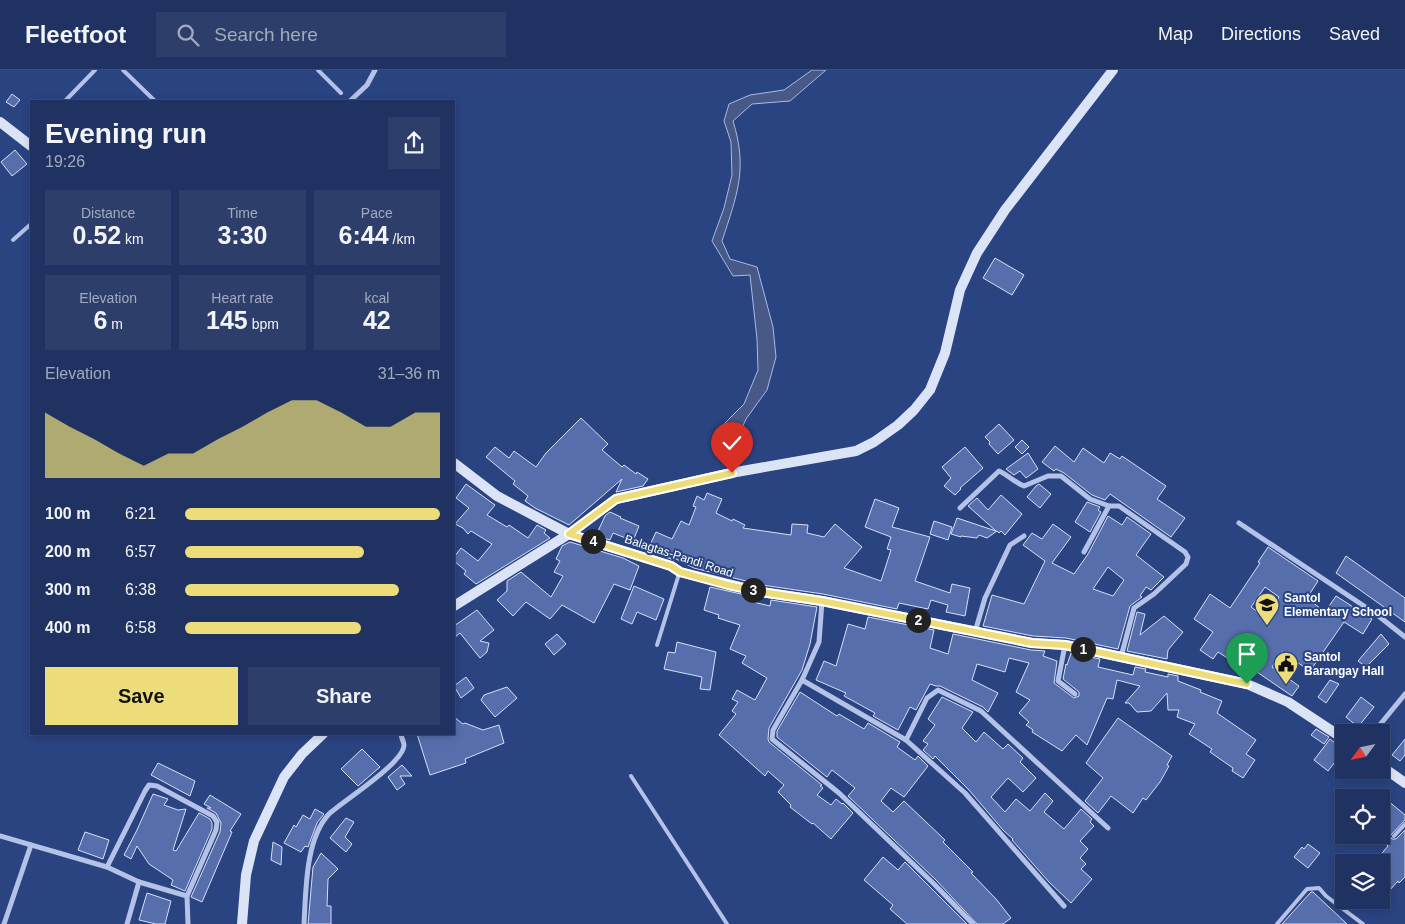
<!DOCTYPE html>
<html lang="en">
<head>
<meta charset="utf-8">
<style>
  :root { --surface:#203261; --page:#2d3e6a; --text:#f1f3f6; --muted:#a2aabd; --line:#3d4d76; --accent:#ecdc7a }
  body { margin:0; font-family:Helvetica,sans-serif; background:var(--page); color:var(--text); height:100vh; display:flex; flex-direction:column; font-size:19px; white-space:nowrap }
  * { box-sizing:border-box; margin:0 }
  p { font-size:16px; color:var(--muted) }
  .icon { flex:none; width:28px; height:28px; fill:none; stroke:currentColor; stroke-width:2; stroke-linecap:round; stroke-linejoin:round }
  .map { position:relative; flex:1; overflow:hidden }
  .drawer { position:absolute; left:30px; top:30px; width:425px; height:635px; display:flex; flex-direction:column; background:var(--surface); border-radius:0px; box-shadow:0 2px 8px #0003,0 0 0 1px var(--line) }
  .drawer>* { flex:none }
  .needle { width:32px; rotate:237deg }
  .fabs { position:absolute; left:1335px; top:654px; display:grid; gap:10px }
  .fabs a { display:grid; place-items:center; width:55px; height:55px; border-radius:0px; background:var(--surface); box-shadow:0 2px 8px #0003,0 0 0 1px var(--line); font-size:25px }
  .pin { position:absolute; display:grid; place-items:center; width:42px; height:42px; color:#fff; margin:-51px -21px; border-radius:50% 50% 50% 0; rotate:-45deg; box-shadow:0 0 5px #0007 }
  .pin .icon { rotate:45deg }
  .km { position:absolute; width:25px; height:25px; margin:-12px; border-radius:50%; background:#222; color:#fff; font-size:14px; line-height:25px; text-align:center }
  .round { display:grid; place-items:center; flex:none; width:52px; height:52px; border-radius:0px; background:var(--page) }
  .overview { display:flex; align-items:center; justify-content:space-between; height:85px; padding:0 15px }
  h1 { font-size:28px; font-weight:800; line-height:38px }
  .stats { display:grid; grid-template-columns:repeat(3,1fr); gap:8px; height:85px; padding:5px 15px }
  .stats div { display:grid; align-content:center; border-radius:0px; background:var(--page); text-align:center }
  .stats b { font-size:25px; font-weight:800 }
  .stats small { font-size:14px; font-weight:400 }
  .stats p { font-size:14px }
  .chart { height:140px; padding:10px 15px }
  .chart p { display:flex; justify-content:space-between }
  .chart svg { width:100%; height:90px; margin-top:5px; fill:var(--accent); opacity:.7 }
  .primary-button { display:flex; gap:10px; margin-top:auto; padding:10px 15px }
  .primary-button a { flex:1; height:58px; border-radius:0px; background:var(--accent); color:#111; font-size:20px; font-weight:800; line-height:58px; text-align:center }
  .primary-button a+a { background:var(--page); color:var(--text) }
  ul { padding:0 15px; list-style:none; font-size:16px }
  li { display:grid; grid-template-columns:80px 60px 1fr; align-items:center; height:38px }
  li i { height:12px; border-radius:6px; background:var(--accent) }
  header { display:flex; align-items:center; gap:30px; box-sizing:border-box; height:70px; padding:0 25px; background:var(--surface); border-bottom:1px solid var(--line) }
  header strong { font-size:24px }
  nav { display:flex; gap:28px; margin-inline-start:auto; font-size:18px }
  .search { width:350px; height:45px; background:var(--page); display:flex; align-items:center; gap:12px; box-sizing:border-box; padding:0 18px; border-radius:0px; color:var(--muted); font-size:19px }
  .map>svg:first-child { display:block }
</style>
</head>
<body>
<header>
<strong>Fleetfoot</strong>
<div class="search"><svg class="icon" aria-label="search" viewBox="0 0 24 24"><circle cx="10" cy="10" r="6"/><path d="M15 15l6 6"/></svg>Search here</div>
<nav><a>Map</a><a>Directions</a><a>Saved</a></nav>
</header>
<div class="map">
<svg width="1405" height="854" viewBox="0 0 1405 854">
  <rect width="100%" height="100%" fill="#2a4381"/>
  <!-- water -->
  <path fill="#485987" stroke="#a7bbe6" d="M812 0H826L790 31 752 34 733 51C748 99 737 125 722 171L730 189 757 197 773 257 776 287 767 320 746 349 737 369 728 382 724 354 744 334 758 300 757 269 750 205 733 206 712 171 724 138 732 105 731 72 724 51 729 34 750 25 784 20Z"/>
  <!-- building -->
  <g fill="#566fac" stroke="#d5dff5" fill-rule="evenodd">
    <polygon points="12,24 20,30 14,37 6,32"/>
    <polygon points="15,80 27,94 12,106 1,92"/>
    <polygon points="995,188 1024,205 1012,225 983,208"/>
    <polygon points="581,348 608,374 602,380 622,397 624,395 636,404 637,402 648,409 643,416 616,422 622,409 569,455 535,438 525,431 528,426 513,414 515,411 486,387 495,377 509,388 514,381 536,397 546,383"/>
    <polygon points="999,354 1014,370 998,384 989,374 990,372 985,367"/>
    <polygon points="1022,370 1029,377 1022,384 1015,377"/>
    <polygon points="1055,376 1074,392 1083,378 1104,393 1110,383 1120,389 1122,386 1166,416 1157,429 1185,448 1171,467 1110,424 1105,430 1092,425 1064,403 1056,399 1054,401 1042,392"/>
    <polygon points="965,377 983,398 960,418 961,419 955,425 944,416 951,408 942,397"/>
    <polygon points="1028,383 1038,399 1026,408 1020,401 1014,405 1006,399"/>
    <polygon points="466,414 495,435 487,445 507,457 509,455 528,468 537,455 546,460 544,463 550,468 476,514 464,504 466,501 454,491 454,487 461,478 478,491 492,474 471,461 468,464 463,458 455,454 469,438 456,428"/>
    <polygon points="1039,414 1051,424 1040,438 1027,427 1036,416"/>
    <polygon points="707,423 722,429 716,443 732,451 733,449 745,455 743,458 791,465 792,454 808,455 807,463 824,467 835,454 862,477 844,498 881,511 891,480 887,479 891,467 865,457 875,429 899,438 892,457 930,467 915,511 950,523 952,514 970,518 965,546 946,542 948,535 931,530 928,539 899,533 897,539 823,524 762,515 694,498 674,488 674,490 660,485 661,481 650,475 656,462 672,469 681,451 689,455 696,437 693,436 697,426 704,430"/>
    <polygon points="1001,425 1022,444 1005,465 1001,461 999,463 997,461 987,468 979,465 977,468 961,466 961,467 951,464 957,448 996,461 968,436 977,428 988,440"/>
    <polygon points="1087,432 1100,437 1098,440 1101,442 1090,462 1075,452"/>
    <polygon points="610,442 621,447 620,448 639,456 633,471 613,463 610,470 598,466 600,462 598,461 605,446"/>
    <path d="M1108 446 1122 455 1127 447 1151 464 1136 485 1164 507 1151 520 1146 517 1140 526 1142 527 1130 536 1118 579 1066 568 1033 566 983 556 992 525 1024 534 1045 491 1023 475 1032 463 1042 469 1053 454 1071 467 1052 493 1074 504 1088 484ZM1108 497 1124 510 1113 526 1093 519Z"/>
    <polygon points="934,451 952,457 948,470 930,464"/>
    <polygon points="570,472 623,488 639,496 630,520 614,514 594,553 562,535 550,549 526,532 513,546 497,530 507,521 507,511 521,502 551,527 563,506 554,502 560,491 556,489 562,476"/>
    <path d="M1268 477 1318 511 1307 528 1325 542 1336 526 1372 549 1363 564 1344 552 1310 601 1282 582 1272 597 1299 616 1292 626 1235 587 1232 591 1218 582 1213 589 1200 580 1213 562 1194 549 1210 524 1230 538 1260 493 1258 492ZM1265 517 1279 527 1265 547 1251 537Z"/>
    <polygon points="1346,486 1405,528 1405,552 1336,503"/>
    <polygon points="634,516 664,529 656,550 637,542 632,554 621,549"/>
    <polygon points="710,517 750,526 749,531 770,536 771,530 817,537 810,574 802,600 769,658 768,669 769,672 822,715 820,716 823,718 817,725 831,735 836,729 842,734 843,733 853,743 831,769 813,753 812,754 790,737 791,735 778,722 784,715 768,701 765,706 719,665 736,644 732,641 738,632 732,629 737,620 755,630 767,608 742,593 746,586 730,579 740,555 718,548 719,545 704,540"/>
    <polygon points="477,540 494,560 480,571 489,573 487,582 480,588 460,563 454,568 454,556"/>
    <polygon points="1137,542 1145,544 1140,565 1164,546 1183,562 1168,580 1167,589 1127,581"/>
    <polygon points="868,547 934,560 930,578 948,584 953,564 1031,580 1045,581 1043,586 1057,591 1054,613 1074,628 1079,626 1079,622 1063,609 1066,594 1067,595 1071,583 1100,589 1098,597 1133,605 1135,597 1146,599 1145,602 1168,607 1168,604 1178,606 1178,611 1201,620 1200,622 1222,631 1217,643 1256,670 1246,684 1255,690 1243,708 1232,701 1233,698 1210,682 1212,679 1189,664 1195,654 1177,647 1179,640 1168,640 1167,623 1151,641 1137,642 1129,633 1125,633 1140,616 1117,610 1113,629 1107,628 1087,675 1076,665 1062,681 1032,662 1033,660 1026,655 1029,652 1019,643 1030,630 1016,622 1029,593 1009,588 1005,602 977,594 972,610 998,623 988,642 983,637 940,616 936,616 930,614 916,640 910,637 898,660 873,646 875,643 844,626 846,623 816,610 824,591 836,596 848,554 865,559"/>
    <polygon points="557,564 566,574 554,585 545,574"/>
    <polygon points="1381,564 1389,574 1366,597 1358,591"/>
    <polygon points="677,572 716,582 710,620 700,619 702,607 664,599 668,582 675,583"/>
    <polygon points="466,607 474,618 461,628 454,616"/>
    <polygon points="1330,610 1339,614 1326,633 1318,627"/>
    <polygon points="507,617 517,628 495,647 481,630 484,625"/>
    <polygon points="800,622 837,646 839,644 864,659 868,653 900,672 897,677 915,690 918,686 928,696 904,727 891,718 881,731 893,742 904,731 945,770 943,772 973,802 971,803 996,829 1011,848 1003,854 977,854 936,810 848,726 855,718 832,700 827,707 777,667 777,661"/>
    <polygon points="942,627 973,642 962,658 976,672 984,662 1003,679 1008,674 1023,688 1020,692 1036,708 1023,722 1008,708 991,727 1005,742 1016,729 1030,741 1045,723 1053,731 1044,742 1064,759 1081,739 1092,749 1090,752 1094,756 1080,771 1088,779 1080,788 1086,794 1081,799 1092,809 1071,833 1049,812 1012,770 1013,769 1003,760 969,720 935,686 933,689 923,680 928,674 923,671 935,655 928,649"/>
    <polygon points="1361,627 1374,637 1358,657 1346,647"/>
    <polygon points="454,647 463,654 465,653 483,660 499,655 504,673 465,689 466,693 430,705 417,664 454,664"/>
    <polygon points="1118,648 1172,686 1167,695 1169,696 1160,712 1146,730 1143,728 1133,743 1111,726 1098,743 1085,731 1103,708 1086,693"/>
    <polygon points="1316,659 1329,667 1324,674 1311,665"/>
    <polygon points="1330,669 1344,680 1328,701 1314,690"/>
    <polygon points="1405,669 1405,685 1400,691 1392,685"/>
    <polygon points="362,679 380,697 358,716 341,699"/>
    <polygon points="158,693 195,711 190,726 151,705"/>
    <polygon points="402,695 412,706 400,706 405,714 397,720 388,707"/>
    <polygon points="153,724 168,729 164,735 178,740 186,739 173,780 176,781 199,743 210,749 212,753 212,759 185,821 171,815 173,810 149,794 137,776 131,789 124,785 137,760"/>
    <polygon points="210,725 241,744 230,761 232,762 202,832 191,827 220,762 221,753 216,743 207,738 211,738 204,734"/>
    <polygon points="1381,725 1405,745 1405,750 1390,766 1392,769 1396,769 1405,760 1405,807 1399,813 1398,811 1389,821 1381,814 1381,791 1378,788 1388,776 1381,770"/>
    <polygon points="315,739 324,744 317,753 308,777 305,776 301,782 284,773 294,755 296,757 303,745 310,749"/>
    <polygon points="346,748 354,752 345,767 352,774 346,782 330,768"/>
    <polygon points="85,762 109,770 103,789 78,780"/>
    <polygon points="273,772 282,777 281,795 271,790"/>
    <polygon points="1308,774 1320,783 1308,798 1294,787 1302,777 1304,779"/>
    <polygon points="321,783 338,799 328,809 327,836 331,836 331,854 308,854 313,797"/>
    <polygon points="883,787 898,800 905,792 967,854 907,854 890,839 893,835 864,810"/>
    <polygon points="1311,822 1313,822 1347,854 1282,854"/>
    <polygon points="147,823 171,831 165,854 156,854 139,850"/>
  </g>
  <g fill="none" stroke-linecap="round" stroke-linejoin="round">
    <!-- lane -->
    <g stroke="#b3c2e6" stroke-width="4">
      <polyline points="123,0 155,31"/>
      <polyline points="318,0 341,23"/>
      <polyline points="65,31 95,0"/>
      <polyline points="13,170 31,154"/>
      <polyline points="657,575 679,504"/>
      <polyline points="631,706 727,854"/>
      <polyline points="1394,766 1405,754"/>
      <polyline points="1277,854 1307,819 1319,818 1326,826 1363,854"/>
    </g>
    <!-- street -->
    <g stroke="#b3c2e6" stroke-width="5">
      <polyline points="350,31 367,15 375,0"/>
      <path d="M960 438 999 401C1008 405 1014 412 1024 416L1048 406H1061L1090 429 1109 436H1119L1185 482 1188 487 1186 494 1154 524 1134 538 1121 587"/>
      <polyline points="1239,453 1376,544 1405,567"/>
      <polyline points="1084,482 1109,436"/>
      <polyline points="822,531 819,572 802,610 773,660 772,669 839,723 933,813 973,854"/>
      <polyline points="975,562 985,528 1010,475 1024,466"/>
      <polyline points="1065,575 1058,611 1075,624"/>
      <polyline points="802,610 906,670 965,723 1064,836"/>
      <polyline points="1374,662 1405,624"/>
      <polyline points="906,670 927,628 938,620 981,641 1108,758"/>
      <polyline points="0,766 107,797 139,812 127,854"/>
      <polyline points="107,797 145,721 149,715 157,716 213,746 217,752 216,760 187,826 188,854"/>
      <polyline points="139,812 187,826"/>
      <polyline points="4,854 31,775"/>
      <path d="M304 854C306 822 305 769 329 744 343 731 404 693 404 675 404 672 401 667 401 664"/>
    </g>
    <!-- secondary -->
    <g stroke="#dbe3f6" stroke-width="10">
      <polyline points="0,52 31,76"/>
      <polyline points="454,393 497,426 569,464 671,496 680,502 761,522 822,531 1032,573 1065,575 1247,614 1288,632 1344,669"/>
      <polyline points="454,536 569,464 616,429 731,403 856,381 874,372 898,355 914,340 930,320 945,283 960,220 977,183 1005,140 1113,0"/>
      <polyline points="1381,696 1405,713"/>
      <polyline points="242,854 246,805 254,771 284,707 302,684 323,664"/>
    </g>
  </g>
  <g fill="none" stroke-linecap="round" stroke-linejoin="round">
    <defs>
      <polyline id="route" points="732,403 616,429 569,464 671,496 680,502 728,515 761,522 822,531 1032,573 1065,575 1247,614"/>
    </defs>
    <!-- route casing -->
    <use href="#route" stroke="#fff" stroke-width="10"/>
    <!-- route -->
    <use href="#route" stroke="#ecdc7a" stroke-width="6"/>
  </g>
  <!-- icons -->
  <defs>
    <symbol id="school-pin" viewBox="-11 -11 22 30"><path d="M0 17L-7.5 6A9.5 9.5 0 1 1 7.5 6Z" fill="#ecdc7a" stroke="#2a4381"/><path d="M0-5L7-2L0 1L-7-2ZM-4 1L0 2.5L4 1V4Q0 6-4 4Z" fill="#111"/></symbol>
    <symbol id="civic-pin" viewBox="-11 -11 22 30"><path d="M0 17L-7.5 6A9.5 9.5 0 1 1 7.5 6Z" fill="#ecdc7a" stroke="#2a4381"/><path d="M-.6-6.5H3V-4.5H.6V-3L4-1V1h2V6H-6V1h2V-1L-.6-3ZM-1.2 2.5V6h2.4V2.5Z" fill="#111"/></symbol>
  </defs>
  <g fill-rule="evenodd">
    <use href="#school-pin" x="1253" y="521" width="28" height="38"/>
    <use href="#civic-pin" x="1272" y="580" width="28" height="38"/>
  </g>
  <g text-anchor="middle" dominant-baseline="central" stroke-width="4" stroke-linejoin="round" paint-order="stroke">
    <!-- street labels -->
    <g font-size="12" fill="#fff" stroke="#2a4381">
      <text transform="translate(679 486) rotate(18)">Balagtas-Pandi Road</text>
    </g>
    <!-- poi labels -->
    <g font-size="12" font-weight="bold" fill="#fff" stroke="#2a4381" text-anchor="start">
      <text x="1284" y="528">Santol<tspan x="1284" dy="14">Elementary School</tspan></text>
      <text x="1304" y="587">Santol<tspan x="1304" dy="14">Barangay Hall</tspan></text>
    </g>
  </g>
</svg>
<div class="fabs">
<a><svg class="needle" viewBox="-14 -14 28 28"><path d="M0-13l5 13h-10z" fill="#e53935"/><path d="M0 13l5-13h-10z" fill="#a2aabd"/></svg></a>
<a><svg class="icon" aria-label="locate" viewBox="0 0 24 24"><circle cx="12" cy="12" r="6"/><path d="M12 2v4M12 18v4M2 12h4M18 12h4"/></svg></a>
<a><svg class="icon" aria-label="layers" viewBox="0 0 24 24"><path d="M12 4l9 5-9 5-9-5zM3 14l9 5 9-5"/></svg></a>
</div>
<div class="pin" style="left:1247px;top:614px;background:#1e9e55"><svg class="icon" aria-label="arrive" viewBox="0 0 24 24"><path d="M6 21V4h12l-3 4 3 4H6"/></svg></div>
<div class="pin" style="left:732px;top:403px;background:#d93025"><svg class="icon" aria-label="check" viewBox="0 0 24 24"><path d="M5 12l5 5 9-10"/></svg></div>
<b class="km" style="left:1083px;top:579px">1</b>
<b class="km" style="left:918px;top:550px">2</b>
<b class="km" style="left:753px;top:520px">3</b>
<b class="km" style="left:593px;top:471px">4</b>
<section class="drawer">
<div class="overview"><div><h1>Evening run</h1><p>19:26</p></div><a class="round"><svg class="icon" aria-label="share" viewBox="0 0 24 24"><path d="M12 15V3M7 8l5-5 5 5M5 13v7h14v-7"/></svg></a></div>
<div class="stats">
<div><p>Distance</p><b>0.52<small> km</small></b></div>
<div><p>Time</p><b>3:30</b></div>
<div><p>Pace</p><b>6:44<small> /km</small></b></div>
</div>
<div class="stats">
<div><p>Elevation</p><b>6<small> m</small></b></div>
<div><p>Heart rate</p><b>145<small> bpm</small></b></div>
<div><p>kcal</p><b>42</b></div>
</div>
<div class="chart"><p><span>Elevation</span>31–36 m</p>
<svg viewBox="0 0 160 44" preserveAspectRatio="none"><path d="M0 44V12L10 19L20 25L30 32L40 38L50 32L60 32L70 25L80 19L90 12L100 6L110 6L120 12L130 19L140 19L150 12L160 12V44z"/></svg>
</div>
<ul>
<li><b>100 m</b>6:21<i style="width:100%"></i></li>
<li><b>200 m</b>6:57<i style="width:70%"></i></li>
<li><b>300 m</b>6:38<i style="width:84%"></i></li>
<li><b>400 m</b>6:58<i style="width:69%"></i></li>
</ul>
<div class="primary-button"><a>Save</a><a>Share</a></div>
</section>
</div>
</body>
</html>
